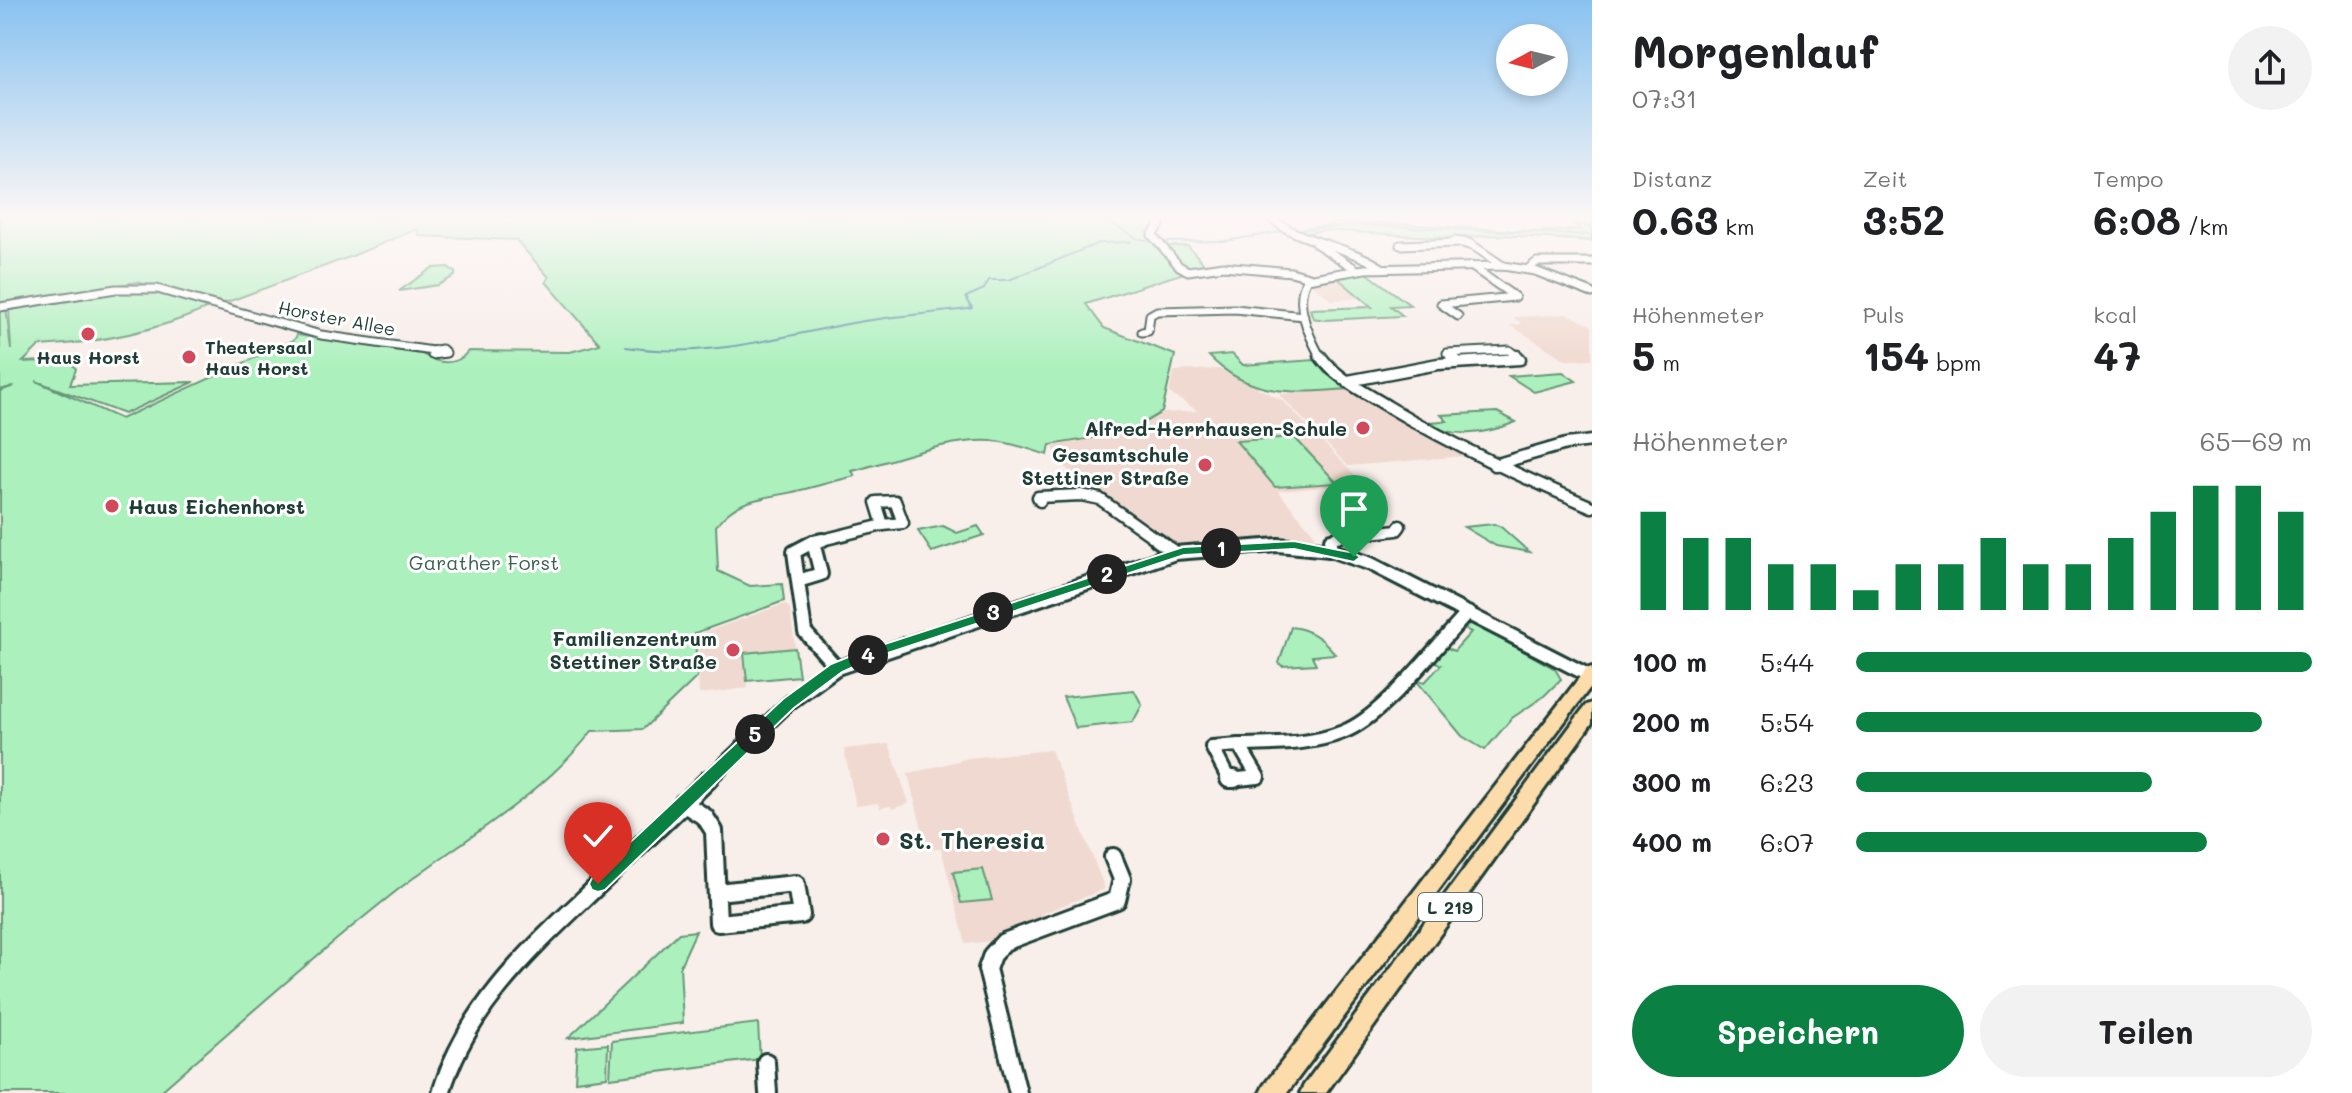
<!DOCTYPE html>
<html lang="de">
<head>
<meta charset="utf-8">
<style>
  :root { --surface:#fff; --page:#f2f2f2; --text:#202124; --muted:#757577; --accent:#0b8043 }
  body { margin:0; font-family:Mali,sans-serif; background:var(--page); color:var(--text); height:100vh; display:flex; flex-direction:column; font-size:30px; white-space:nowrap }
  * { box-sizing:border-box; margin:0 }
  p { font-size:26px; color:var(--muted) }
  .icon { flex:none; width:44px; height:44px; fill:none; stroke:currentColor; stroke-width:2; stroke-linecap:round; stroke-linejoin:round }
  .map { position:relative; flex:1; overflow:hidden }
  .details { display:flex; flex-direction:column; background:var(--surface); width:760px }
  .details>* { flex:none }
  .needle { width:52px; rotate:263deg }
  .fabs { position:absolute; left:1496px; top:24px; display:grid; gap:16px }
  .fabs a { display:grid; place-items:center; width:72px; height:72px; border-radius:50%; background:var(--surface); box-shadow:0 4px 12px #0003; font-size:40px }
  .pin { position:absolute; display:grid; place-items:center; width:68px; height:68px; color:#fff; margin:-82px -34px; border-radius:50% 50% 50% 0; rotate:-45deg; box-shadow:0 0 8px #0007 }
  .pin .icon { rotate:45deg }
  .km { position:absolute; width:40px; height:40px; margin:-20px; border-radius:50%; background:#222; color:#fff; font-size:22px; line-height:40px; text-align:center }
  .round { display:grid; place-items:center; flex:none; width:84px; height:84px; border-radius:42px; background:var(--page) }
  .head { display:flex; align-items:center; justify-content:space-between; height:136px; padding:0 40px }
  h1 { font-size:44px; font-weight:700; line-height:60px }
  .metrics { display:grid; grid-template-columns:repeat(3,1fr); gap:12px; height:136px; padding:8px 40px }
  .metrics div { display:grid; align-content:center }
  .metrics b { font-size:40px; font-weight:700 }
  .metrics small { font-size:22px; font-weight:400 }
  .metrics p { font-size:22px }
  .chart { height:224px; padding:16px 40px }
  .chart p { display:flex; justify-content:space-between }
  .chart svg { width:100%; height:144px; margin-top:8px; stroke:var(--accent); stroke-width:6 }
  .cta { display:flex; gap:16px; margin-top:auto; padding:16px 40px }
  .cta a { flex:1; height:92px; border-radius:48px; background:var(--accent); color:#fff; font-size:32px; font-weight:700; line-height:92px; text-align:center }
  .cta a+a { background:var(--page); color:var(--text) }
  ul { padding:0 40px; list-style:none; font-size:26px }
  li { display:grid; grid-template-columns:128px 96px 1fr; align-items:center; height:60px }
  li i { height:20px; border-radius:10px; background:var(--accent) }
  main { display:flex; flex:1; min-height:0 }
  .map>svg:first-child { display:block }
</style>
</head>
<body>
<main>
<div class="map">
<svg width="1592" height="1093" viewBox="0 0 1592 1093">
  <rect width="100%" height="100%" fill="#f8eeea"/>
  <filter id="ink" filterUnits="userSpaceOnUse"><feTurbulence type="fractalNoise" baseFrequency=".0125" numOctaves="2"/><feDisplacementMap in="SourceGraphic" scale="16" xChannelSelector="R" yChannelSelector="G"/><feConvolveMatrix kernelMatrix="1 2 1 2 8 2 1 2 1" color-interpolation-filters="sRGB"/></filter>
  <g filter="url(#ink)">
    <!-- built -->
    <g fill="#f0d9d0">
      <polygon points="1334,275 1364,298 1331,300 1312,285 1315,281"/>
      <polygon points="1568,314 1592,326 1592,359 1566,360 1510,325 1522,324 1513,317"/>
      <polygon points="1219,369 1282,400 1363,484 1278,491 1313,533 1316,542 1269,541 1171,546 1082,491 1052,446 1129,433 1164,413 1198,411 1169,393 1174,371"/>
      <polygon points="1351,389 1416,429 1464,456 1348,466 1279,394"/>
      <polygon points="785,604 790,609 795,648 745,653 748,688 699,694 697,635"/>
      <polygon points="889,744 909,803 892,809 891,806 880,808 878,803 856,806 844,749"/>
      <polygon points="1051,750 1105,889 1043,913 1046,922 999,940 966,944 941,849 927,849 908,774 969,758"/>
    </g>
    <!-- green -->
    <g fill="#acf1bd" stroke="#669778" stroke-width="2">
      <path d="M0 216H1162L1156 219 1159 222 1152 231 1161 246H1188L1206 266 1086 304 1104 328 1175 355 1162 412 1128 432 1050 445 1048 455C1030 450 1012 442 993 441 947 438 897 460 852 471L855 476C834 481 814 487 793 492 761 499 737 498 716 526L718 571 750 586 782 584 784 601 695 633 697 677 643 729 592 731C540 798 461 840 395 892 314 956 237 1025 159 1093H0V391L14 386 0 390V309L6 308 11 350 9 308C72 298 147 275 206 309 153 332 97 343 39 346L23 362 69 360 76 369 70 385 194 382 124 414 36 381 121 419 294 340 297 335 422 354C437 364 457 367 468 351L570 352 600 344 546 282 549 277 516 240 419 236 417 229 352 256 222 304 137 282 0 304Z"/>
      <polygon points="1562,216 1592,216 1592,226 1583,225 1592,228 1592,241 1501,235 1448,238 1325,230 1303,234 1291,230 1333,225 1330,223 1385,223 1538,232 1580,229 1574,225 1582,225"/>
      <polygon points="448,267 455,272 455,276 438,285 399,291 432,268"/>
      <polygon points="1364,271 1410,305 1391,306 1403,316 1325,320 1313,318 1310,309 1372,307 1334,275"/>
      <path d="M1232 354 1243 365 1315 360 1325 373 1351 389C1298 393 1249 398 1209 356Z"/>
      <polygon points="1563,372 1576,381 1534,392 1509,376"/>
      <path d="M1497 412 1516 422C1484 435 1453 439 1423 422L1447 421 1441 415Z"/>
      <polygon points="1294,437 1337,483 1275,487 1236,441"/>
      <polygon points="1494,524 1501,527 1529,552 1496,546 1464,527"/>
      <polygon points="943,526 957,533 978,526 984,535 932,552 918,531"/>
      <polygon points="1470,621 1555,669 1561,679 1543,697 1512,718 1485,750 1462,736 1415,679 1425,682 1441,665 1433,660 1446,647 1454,651 1471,632 1463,628"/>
      <path d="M1291 627C1310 629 1324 639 1335 654L1312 656 1316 664 1282 666 1279 663Z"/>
      <polygon points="795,648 799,676 747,681 744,653"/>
      <polygon points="1134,690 1142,705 1133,722 1076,728 1063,697"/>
      <polygon points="983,869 992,900 961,903 953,872"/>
      <polygon points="696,931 680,966 683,1023 568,1038 679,933"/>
      <polygon points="758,1023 760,1059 610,1078 612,1041"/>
      <polygon points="608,1044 607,1077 575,1081 577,1047"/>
    </g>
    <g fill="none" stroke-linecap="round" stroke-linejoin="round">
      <!-- stream -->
      <g stroke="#6999ab" stroke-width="2">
        <polyline points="1084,216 1110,222 1136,238 1155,242"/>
        <polyline points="1293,230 1357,225 1592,235"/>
        <polyline points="1162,242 1225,241 1286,231"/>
        <path d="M626 347C705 359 775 338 852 323 890 316 929 314 968 309L972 308 966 297 984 289 989 280H1009L1099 243 1131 242"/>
      </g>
      <defs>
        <g id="minor-far3">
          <path d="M1268 216C1301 244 1346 244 1382 268"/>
          <polyline points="1158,221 1160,225 1152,235 1179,266 1188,271 1223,266 1291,272 1309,277"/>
          <polyline points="1315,243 1356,269"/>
          <polyline points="1400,245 1458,243"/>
          <polyline points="1472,246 1455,241 1469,243 1503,266"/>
          <polyline points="1528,269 1537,262 1592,262"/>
          <polyline points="0,307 116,289 157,289 321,335 433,351"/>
          <polyline points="1458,316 1441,304 1515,297 1471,266"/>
          <polyline points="1142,332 1148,331 1150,315 1157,311 1235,309 1304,316"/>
          <polygon points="442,349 446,353 432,355 435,350"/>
          <path d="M1321 358C1309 336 1293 303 1307 279L1365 269 1503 266 1535 271 1592 293"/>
          <polyline points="1453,358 1447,353 1509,350 1519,358"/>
        </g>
        <g id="minor-far2">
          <path d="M1320 356C1337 379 1365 392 1389 407 1454 446 1522 477 1592 507"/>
          <polyline points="1451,356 1458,362"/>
          <polyline points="1348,381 1438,364 1520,359 1517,356"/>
          <polyline points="1494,465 1566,444 1592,441"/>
          <polygon points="895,501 903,523 883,525 876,502"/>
          <polyline points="1040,501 1038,497 1081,495 1100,499 1160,542"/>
          <polyline points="814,542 883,525"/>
          <polyline points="1331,542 1335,537 1397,530 1400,526"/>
        </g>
        <g id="minor-far1">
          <polyline points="1157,540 1175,553"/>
          <polyline points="813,542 822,540"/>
          <polyline points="1330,550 1331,540"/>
          <polyline points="798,581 821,574 813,542 794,552 805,632 837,668"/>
          <polygon points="1239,745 1258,777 1229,780 1212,747"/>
          <path d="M1239 745C1273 744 1311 745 1343 732 1385 716 1435 646 1468 613"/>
          <polyline points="707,781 789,703 837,668 1175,553 1278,545 1330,550 1371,564 1592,677"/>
        </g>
        <g id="minor">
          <polyline points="1229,779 1234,779"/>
          <polyline points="683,803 705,817 714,831 718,923 801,915 796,884 717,892"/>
          <polyline points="766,1062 768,1093"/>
          <path d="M441 1093C466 1009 527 953 589 894 629 856 669 818 709 779"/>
          <polyline points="1018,1093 987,969 992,955 1004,942 1117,900 1122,879 1113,857"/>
        </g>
        <g id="major">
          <polygon points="1592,667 1592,685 1287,1093 1260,1093 1264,1085 1586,669"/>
          <polygon points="1592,703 1592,723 1326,1093 1300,1093 1304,1085 1586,705"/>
        </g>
      </defs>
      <!-- minor-far3 casing -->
      <use href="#minor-far3" stroke="#1f3d34" stroke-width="11"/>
      <!-- minor-far2 casing -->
      <use href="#minor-far2" stroke="#1f3d34" stroke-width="15"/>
      <!-- minor-far1 casing -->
      <use href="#minor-far1" stroke="#1f3d34" stroke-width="18"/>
      <!-- minor casing -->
      <use href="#minor" stroke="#1f3d34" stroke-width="22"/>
      <!-- major casing -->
      <use href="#major" stroke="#1f3d34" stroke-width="6"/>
      <!-- minor-far3 -->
      <use href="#minor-far3" stroke="#fff" stroke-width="7"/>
      <!-- minor-far2 -->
      <use href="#minor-far2" stroke="#fff" stroke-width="10"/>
      <!-- minor-far1 -->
      <use href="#minor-far1" stroke="#fff" stroke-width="12"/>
      <!-- minor -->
      <use href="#minor" stroke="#fff" stroke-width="16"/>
      <!-- major -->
      <use href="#major" fill="#fddcac" fill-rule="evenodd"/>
    </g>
  </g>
  <!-- sky -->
  <linearGradient id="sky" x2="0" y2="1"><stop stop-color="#89c2f0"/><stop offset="0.59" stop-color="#fcf7f6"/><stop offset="1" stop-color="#fcf7f6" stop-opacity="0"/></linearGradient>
  <rect width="1592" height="369" fill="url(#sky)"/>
  <!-- route -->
  <polygon fill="#0b8043" stroke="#fff" stroke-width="2" points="1294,541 1354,553 1360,557 1354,562 1294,549 1184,555 873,658 842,672 794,708 605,890 598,892 592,890 589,884 592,878 783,699 831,664 863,651 1183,547"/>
  <!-- markers -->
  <g fill="#d1495b" stroke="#fff" stroke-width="3">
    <circle cx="88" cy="334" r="8"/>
    <circle cx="189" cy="357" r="8"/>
    <circle cx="1363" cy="428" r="8"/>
    <circle cx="1205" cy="465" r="8"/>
    <circle cx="112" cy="506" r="8"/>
    <circle cx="733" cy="650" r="8"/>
    <circle cx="883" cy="839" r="8"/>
  </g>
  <g text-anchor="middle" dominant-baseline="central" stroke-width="6" stroke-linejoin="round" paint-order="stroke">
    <!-- far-street labels -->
    <g font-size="18" fill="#1f3d34" stroke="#fff">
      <text transform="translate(337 318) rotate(11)">Horster Allee</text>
    </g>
    <!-- far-poi labels -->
    <g font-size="18" font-weight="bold" fill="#1f3d34" stroke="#fff" text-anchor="start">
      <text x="205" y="347">Theatersaal<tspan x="205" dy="21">Haus Horst</tspan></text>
      <text x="88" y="357" text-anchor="middle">Haus Horst</text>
    </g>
    <!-- shield labels -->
    <rect fill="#fff" stroke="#627771" stroke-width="2" x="1418" y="893" width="64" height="28" rx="6"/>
    <g font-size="18" font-weight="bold" fill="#1f3d34">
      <text x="1450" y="907">L 219</text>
    </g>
    <!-- poi labels -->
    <g font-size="20" font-weight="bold" fill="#1f3d34" stroke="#fff" text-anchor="end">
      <text x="1347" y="428">Alfred-Herrhausen-Schule</text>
      <text x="1189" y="454">Gesamtschule<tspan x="1189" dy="23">Stettiner Straße</tspan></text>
      <text x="128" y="506" text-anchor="start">Haus Eichenhorst</text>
      <text x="717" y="638">Familienzentrum<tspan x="717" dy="23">Stettiner Straße</tspan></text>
    </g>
    <!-- park labels -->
    <g font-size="20" fill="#3b614f" stroke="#fff">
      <text x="484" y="562">Garather Forst</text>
    </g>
    <!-- near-poi labels -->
    <g font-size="24" font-weight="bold" fill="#1f3d34" stroke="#fff" text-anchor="start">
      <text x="899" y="839">St. Theresia</text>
    </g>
  </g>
</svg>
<div class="fabs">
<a><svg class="needle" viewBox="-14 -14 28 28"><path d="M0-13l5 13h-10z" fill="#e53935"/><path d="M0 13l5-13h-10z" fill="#757577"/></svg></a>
</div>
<div class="pin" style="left:1354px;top:557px;background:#1e9e55"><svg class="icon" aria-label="arrive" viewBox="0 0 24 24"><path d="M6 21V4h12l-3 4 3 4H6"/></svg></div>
<div class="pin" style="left:598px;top:884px;background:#d93025"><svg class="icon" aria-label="check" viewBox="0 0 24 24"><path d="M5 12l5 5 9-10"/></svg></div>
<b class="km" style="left:1221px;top:548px">1</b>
<b class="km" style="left:1107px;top:574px">2</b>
<b class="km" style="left:993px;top:612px">3</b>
<b class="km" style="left:868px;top:655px">4</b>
<b class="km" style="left:755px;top:734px">5</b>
</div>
<section class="details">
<div class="head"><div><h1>Morgenlauf</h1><p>07:31</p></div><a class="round"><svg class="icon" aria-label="share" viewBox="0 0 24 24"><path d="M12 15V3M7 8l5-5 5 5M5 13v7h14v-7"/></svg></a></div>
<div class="metrics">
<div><p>Distanz</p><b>0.63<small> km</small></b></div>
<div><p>Zeit</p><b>3:52</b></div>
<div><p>Tempo</p><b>6:08<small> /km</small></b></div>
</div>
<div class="metrics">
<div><p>Höhenmeter</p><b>5<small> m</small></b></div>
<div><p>Puls</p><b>154<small> bpm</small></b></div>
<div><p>kcal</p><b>47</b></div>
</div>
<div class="chart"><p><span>Höhenmeter</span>65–69 m</p>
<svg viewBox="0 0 160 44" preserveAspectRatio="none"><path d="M5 44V14M15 44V22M25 44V22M35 44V30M45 44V30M55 44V38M65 44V30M75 44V30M85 44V22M95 44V30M105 44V30M115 44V22M125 44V14M135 44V6M145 44V6M155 44V14"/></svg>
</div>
<ul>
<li><b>100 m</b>5:44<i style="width:100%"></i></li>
<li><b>200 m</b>5:54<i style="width:89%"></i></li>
<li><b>300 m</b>6:23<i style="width:65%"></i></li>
<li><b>400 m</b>6:07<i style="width:77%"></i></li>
</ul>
<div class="cta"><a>Speichern</a><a>Teilen</a></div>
</section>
</main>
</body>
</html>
